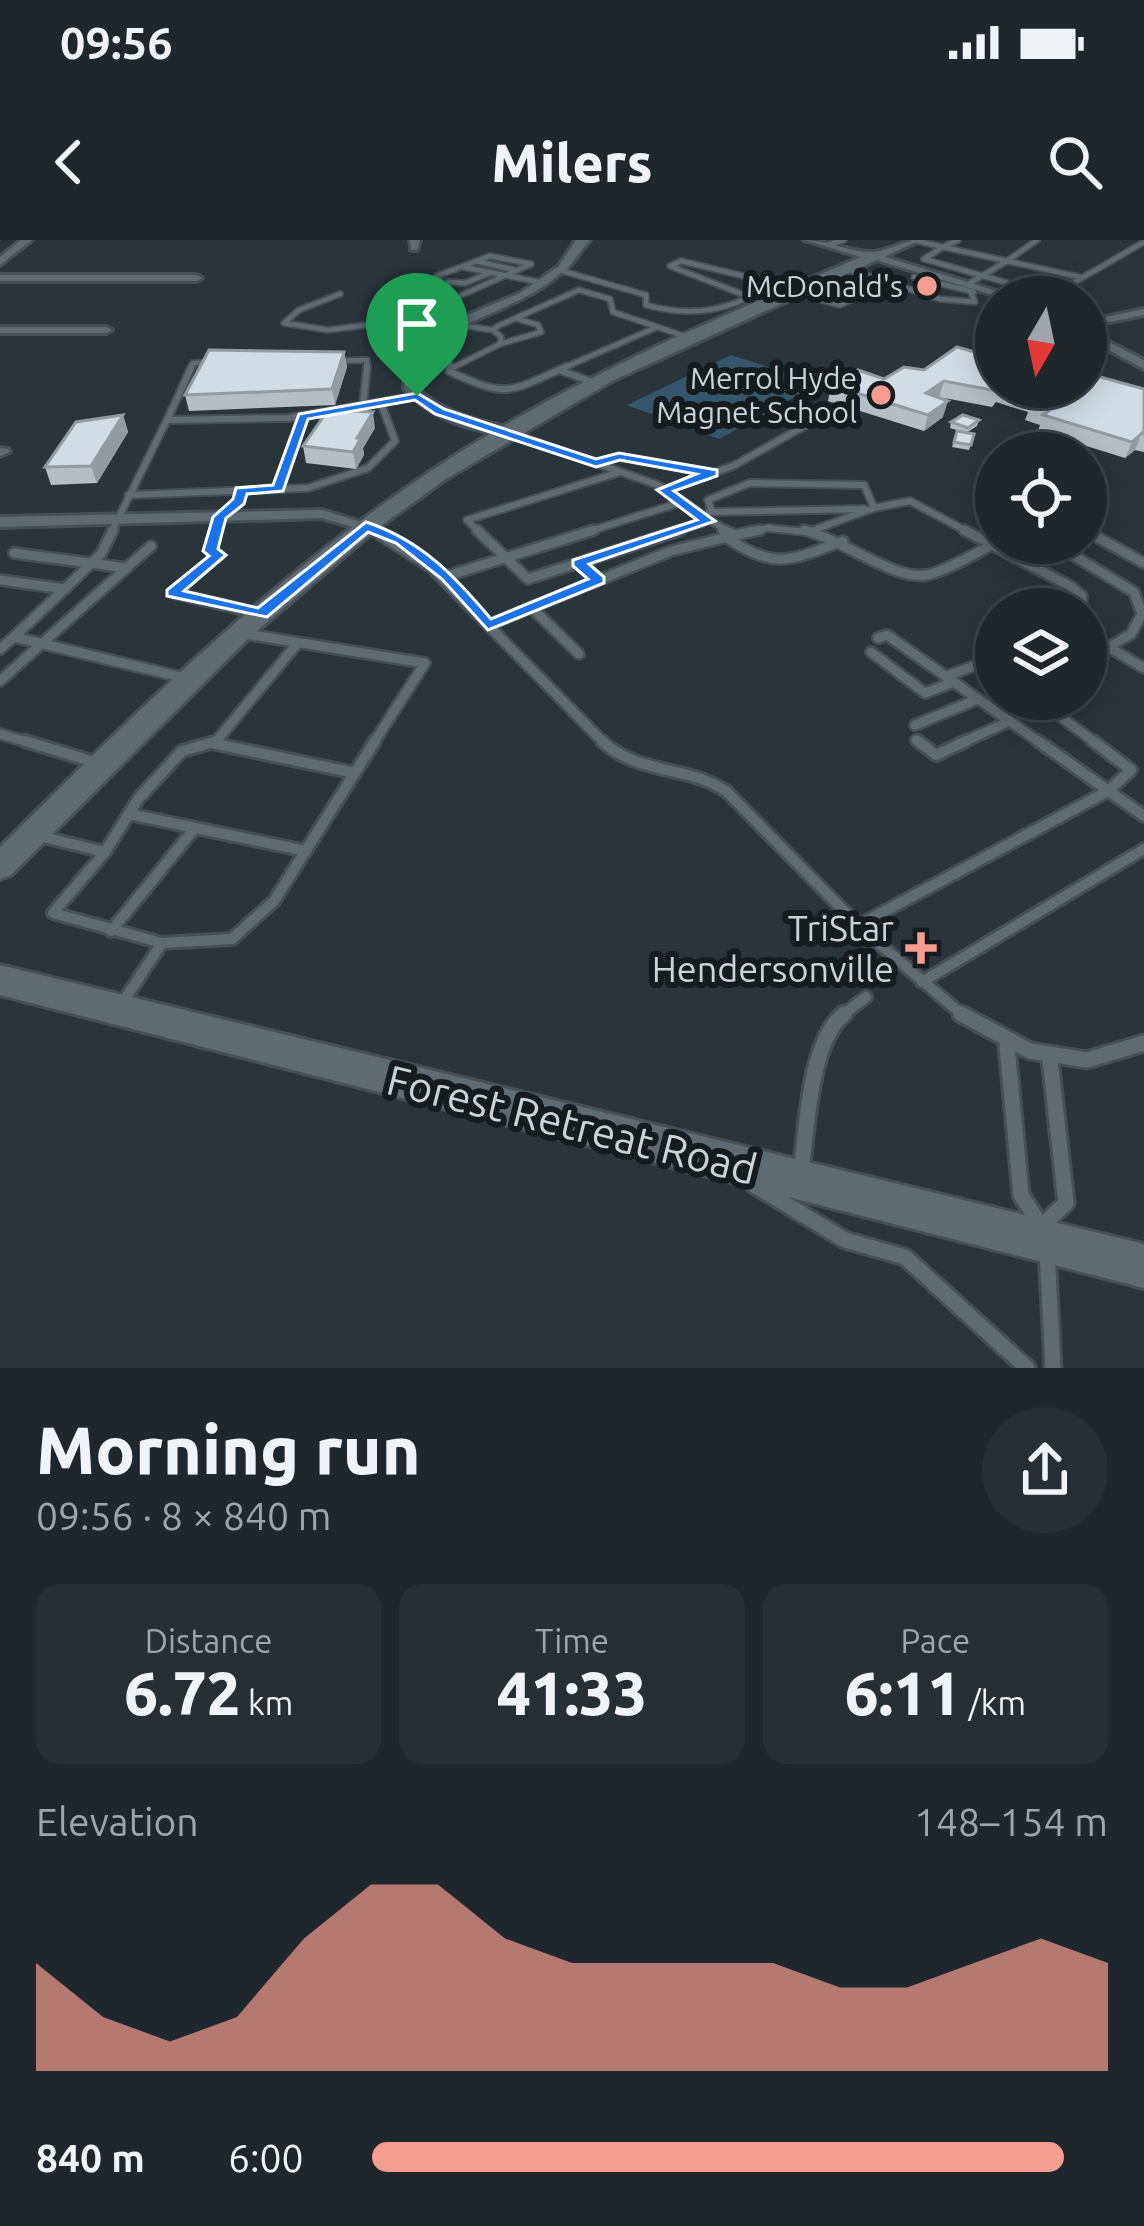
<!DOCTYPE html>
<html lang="en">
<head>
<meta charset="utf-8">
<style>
  :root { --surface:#1f272c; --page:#272f34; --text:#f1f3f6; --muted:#a1a5a9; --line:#3c4448; --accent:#f59d90 }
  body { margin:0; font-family:Ubuntu,sans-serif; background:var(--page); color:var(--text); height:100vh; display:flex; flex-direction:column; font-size:45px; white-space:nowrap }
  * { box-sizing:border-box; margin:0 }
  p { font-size:39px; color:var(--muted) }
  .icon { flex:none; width:66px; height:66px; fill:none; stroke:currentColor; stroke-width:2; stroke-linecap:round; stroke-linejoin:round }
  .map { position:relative; height:1128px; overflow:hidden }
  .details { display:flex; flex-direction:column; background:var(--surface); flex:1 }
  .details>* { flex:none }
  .needle { width:78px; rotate:189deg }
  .fabs { position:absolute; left:975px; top:36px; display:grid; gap:24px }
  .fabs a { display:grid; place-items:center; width:132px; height:132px; border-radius:50%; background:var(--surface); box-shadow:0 6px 30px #0003,0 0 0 3px var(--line); font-size:60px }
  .pin { position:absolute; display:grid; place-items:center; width:102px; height:102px; color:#fff; margin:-123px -51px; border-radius:50% 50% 50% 0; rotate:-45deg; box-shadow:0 0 12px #0007 }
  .pin .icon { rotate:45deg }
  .round { display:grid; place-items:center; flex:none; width:126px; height:126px; border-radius:63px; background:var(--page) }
  .overview { display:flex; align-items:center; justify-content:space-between; height:204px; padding:0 36px }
  h1 { font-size:66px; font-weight:800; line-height:90px }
  .metrics { display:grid; grid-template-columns:repeat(3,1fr); gap:18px; height:204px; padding:12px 36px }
  .metrics div { display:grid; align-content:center; border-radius:24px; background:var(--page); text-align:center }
  .metrics b { font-size:60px; font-weight:800 }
  .metrics small { font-size:33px; font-weight:400 }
  .metrics p { font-size:33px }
  .chart { height:336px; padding:24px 36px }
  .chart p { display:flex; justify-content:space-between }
  .chart svg { width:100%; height:216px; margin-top:12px; fill:var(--accent); opacity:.7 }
  ul { padding:0 36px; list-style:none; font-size:39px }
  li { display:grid; grid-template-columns:192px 144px 1fr; align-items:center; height:90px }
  li i { height:30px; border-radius:15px; background:var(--accent) }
  .status { display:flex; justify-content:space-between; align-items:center; height:84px; padding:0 60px; background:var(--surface); direction:ltr }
  .status svg { height:33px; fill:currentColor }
  header { display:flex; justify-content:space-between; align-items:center; height:156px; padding:0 36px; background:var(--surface); font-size:54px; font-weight:800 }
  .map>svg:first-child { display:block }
</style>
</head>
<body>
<div class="status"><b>09:56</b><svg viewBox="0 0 49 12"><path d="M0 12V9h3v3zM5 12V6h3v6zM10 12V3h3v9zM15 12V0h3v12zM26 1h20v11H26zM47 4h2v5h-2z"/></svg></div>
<header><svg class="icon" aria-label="back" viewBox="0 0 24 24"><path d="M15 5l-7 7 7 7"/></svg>Milers<svg class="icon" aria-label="search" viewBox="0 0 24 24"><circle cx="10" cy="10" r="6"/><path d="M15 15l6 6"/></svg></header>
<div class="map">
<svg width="1144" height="1128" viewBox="0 0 1144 1128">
  <rect width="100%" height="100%" fill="#29343b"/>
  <!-- green -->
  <polygon fill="#36566c" points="731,115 820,143 719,199 627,165"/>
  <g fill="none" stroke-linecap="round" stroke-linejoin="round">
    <defs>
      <g id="lane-far4">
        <polyline points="913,0 943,7 958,0"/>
        <polyline points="1037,0 1007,21 943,7 924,19 1050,55"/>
        <polyline points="827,5 844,0"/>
        <polyline points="476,21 515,30"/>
        <polyline points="463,27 544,43"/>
        <polyline points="847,29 940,59 975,62 971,53"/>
        <path d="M559 30 646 55V65C694 78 732 71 773 43L681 21 670 26 747 56"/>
        <polyline points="914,37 974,52"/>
        <polyline points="440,40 437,36 490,16 531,24 455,58"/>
        <polyline points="448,42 465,43 490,33"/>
        <polyline points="970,43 1007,21 1080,37"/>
        <polyline points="794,53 840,65 867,52"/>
        <polyline points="340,54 299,70 284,83 328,90 414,79 493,90"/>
        <polyline points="1049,57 1144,2"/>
        <polyline points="500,104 541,92 538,85 518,79"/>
        <polyline points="331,121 367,120 366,129"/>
        <polyline points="190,129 193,123 217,122"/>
        <polyline points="450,129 500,104 501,97 493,90 498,86 579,50 610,59 613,72 693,99"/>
        <polyline points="561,129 657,87"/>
      </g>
      <g id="lane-far3">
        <path d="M451 126 449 131C509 160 510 151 568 126"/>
        <polyline points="559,130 595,143"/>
        <polyline points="363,166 367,126"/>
        <polyline points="167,180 192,126"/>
        <polyline points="510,193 658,245 730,293"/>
        <polyline points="598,223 619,217 709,232"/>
        <polyline points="278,248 303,176"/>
        <polyline points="664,250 733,226 810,183"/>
        <polyline points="128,255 308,248 368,228 395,201 381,163"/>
        <polyline points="709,272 864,269"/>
        <polyline points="712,272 708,260 750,243 864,245 874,268"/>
        <polyline points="367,287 380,293"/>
        <polyline points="811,291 874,268 910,261 970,293"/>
        <polyline points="111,293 167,180 289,178 417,156"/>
        <path d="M216 293C221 274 238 268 241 251"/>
        <polyline points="480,293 467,280 620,232"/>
        <polyline points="584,293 682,262"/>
        <polyline points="671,293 708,281"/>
        <polyline points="746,293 768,288 817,293"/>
      </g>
      <g id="lane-far2">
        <polyline points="113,290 101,314 14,397 185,438"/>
        <polyline points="217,290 211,311 219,315 173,353 261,374"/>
        <polyline points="373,290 432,328 605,504"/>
        <polyline points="477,290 528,339 681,290"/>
        <polyline points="723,290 735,295 760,290"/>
        <path d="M804 290C842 299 895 341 927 335 949 330 975 313 996 303"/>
        <polyline points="964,290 1070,346 1082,356 1081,369"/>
        <polyline points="1086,291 1144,323"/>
        <path d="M726 297C774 331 792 320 843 301"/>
        <polyline points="1053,303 1134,352 1142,374 1131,394 1109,407"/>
        <polyline points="14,313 127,328"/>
        <polyline points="447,336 594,290"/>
        <polyline points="0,340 65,349"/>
        <polyline points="532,368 579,414"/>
        <polyline points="488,385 671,311 735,295"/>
        <polyline points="239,393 425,423 373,504"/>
        <polyline points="1086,394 1144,428"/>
        <polyline points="878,398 887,395 1042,504"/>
        <polyline points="0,409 14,397"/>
        <polyline points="871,412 925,453 954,442"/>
        <polyline points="947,436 996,418"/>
        <polyline points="0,441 151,306"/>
        <polyline points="1037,459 1097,504"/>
        <polyline points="915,485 978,459"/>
        <polyline points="0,494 35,504"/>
        <polyline points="916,500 922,504"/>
        <polyline points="214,504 296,405"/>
        <polyline points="959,504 1010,481"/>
      </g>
      <g id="lane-far1">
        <polyline points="25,501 101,524"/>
        <path d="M602 501C638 535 687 525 726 551L863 690 965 777"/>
        <polyline points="918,501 936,515 966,501"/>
        <polyline points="1038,501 1144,576"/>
        <polyline points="216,504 355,533"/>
        <polyline points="129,574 306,611"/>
        <polyline points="35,595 105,612 53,673 162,703 119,768"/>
        <polyline points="105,612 139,558 182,511 218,501"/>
        <polyline points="861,684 1108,551 1131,530 1093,501"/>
        <polyline points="111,691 195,588"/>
        <polyline points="162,703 232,699 274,661 375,501"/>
        <polyline points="922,742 1144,609"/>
        <polyline points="840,777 866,757"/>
      </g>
      <g id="lane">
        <polyline points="961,774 1030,811 1087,820 1144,803"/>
        <polyline points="1007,806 1021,955 1045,992"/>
        <path d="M801 932C807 889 809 802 844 774"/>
        <polyline points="754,945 845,1000 905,1017 1027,1128"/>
        <polyline points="1044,984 1066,963 1050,819"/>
        <polyline points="1047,1010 1053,1128"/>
      </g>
      <g id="street">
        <polygon points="21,0 32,0 0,25 0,17"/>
        <polygon points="410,0 420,0 417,10 411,10"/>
        <polygon points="873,15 879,15 1016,57 1000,57 873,19"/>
        <path d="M556 28 564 30C521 72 456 75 416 122L414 145C441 173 475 180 512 188V194C473 194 430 177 404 149V121L421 102 458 79 520 53Z"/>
        <polygon points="0,35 197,35 202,38 197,41 0,41"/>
        <polygon points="1144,69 1144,75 1086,87 1086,81"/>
        <polygon points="0,87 106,87 112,90 106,93 0,93"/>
        <polygon points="1086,90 1144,120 1144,129 1086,98"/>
        <polygon points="0,208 8,209 10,212 0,216"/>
        <polygon points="322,270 374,286 366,291 322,278 0,287 0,277"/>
      </g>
      <g id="secondary">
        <polygon points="576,0 590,0 564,33 554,33"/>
        <path d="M804 0C827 0 851 13 873 12 889 11 903 0 921 0L614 140 446 239 378 288 250 397 11 635 0 639V607C135 473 272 337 431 231 564 142 714 79 861 17Z"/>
        <polygon points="0,725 1144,1004 1144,1048 0,755"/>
      </g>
    </defs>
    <!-- lane-far4 casing -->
    <use href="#lane-far4" stroke="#454f55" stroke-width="8"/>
    <!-- lane-far3 casing -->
    <use href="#lane-far3" stroke="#454f55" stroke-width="10"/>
    <!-- lane-far2 casing -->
    <use href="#lane-far2" stroke="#454f55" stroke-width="14"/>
    <!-- lane-far1 casing -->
    <use href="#lane-far1" stroke="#454f55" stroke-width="16"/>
    <!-- lane casing -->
    <use href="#lane" stroke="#454f55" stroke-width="21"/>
    <!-- street casing -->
    <use href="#street" stroke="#454f55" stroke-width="6"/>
    <!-- secondary casing -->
    <use href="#secondary" stroke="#454f55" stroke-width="6"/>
    <!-- lane-far4 -->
    <use href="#lane-far4" stroke="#5f6b73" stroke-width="4.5"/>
    <!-- lane-far3 -->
    <use href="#lane-far3" stroke="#5f6b73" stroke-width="6"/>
    <!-- lane-far2 -->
    <use href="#lane-far2" stroke="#5f6b73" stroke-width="9"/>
    <!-- lane-far1 -->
    <use href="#lane-far1" stroke="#5f6b73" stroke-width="10"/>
    <!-- lane -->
    <use href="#lane" stroke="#5f6b73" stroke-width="15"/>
    <!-- street -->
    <use href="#street" fill="#5f6b73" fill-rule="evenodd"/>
    <!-- secondary -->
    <use href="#secondary" fill="#5f6b73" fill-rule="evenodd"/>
  </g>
  <!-- wall -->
  <g fill="#b3bec7">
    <polygon points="344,112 347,127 335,165 189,171 185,155"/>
    <polygon points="904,127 996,147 1144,149 1144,212 1135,210 1125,218 1038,191 1040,185 1025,180 1028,172 996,162 992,167 939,157 943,177 924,191 828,161 831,145 884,139"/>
    <polygon points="123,175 128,192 97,243 51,245 45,227"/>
    <polygon points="979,180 977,186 966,193 974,194 969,210 952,207 957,191 964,192 950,188 951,182"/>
    <polygon points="375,188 363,208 364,215 356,229 306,223 303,206"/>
  </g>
  <!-- shaded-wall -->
  <g fill="#929ba2">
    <polygon points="344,112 347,127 335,165 332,149"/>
    <polygon points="944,141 939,157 922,169 926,153"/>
    <polygon points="948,161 943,177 924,191 928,175"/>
    <polygon points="373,172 375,188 363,208 364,215 356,229 353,212 357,198"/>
    <polygon points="123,175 128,192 97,243 91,226"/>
    <polygon points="1142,193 1135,210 1125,218 1132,202"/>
  </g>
  <!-- building -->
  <g fill="#d0dde7" stroke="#929ba2" stroke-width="3">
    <polygon points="957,107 982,114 989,109 996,111 996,147 1000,147 997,151 944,141 926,153 948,161 928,175 831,145 858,130 884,139 904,127 924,130"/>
    <polygon points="209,110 344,112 332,149 185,155"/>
    <polygon points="1086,133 1144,149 1144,194 1142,193 1132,202 1043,175 1050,170 1030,164 1036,157 1005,147 1086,147"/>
    <polygon points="328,170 373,172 357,198 361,198 353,212 303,206"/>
    <polygon points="123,175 91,226 45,227 76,182"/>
    <polygon points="963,175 979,180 968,188 951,182"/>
    <polygon points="957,191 974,194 971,205 954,202"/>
  </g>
  <!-- route -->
  <path fill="#1a73e8" stroke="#fff" stroke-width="3" fill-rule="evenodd" d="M417 153 444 169 596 219 619 213 717 230V236L674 251 715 281 589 324 604 337V343L488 390 442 339 396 303 368 292 267 377 167 356V350L209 316 203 311 213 277 233 259 236 248 273 245 299 174ZM415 160 435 174 596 227 620 220 696 234 657 250 697 280 573 320V326L588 339 491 379C455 336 421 300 366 282L258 368 184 351 226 315 218 309 226 278 244 264 247 254 283 251 308 179Z"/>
  <!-- markers -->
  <g fill="#f59d90" stroke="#161b1e" stroke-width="4.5">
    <circle cx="927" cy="46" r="12"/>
    <circle cx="881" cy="155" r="12"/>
    <path d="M915 690h12v12h12v12h-12v12h-12v-12h-12v-12h12z"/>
  </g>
  <g text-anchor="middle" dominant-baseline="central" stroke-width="12" stroke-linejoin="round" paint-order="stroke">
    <!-- far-poi labels -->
    <g font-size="30" fill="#ccd3d7" stroke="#161b1e" text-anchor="end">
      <text x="903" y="46">McDonald's</text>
      <text x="857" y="138">Merrol Hyde<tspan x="857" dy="34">Magnet School</tspan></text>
    </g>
    <!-- poi labels -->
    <g font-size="36" fill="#ccd3d7" stroke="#161b1e" text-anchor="end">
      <text x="894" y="687">TriStar<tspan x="894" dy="41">Hendersonville</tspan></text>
    </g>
    <!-- near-street labels -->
    <g font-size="42" fill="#ccd3d7" stroke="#161b1e">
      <text transform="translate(572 884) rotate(14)">Forest Retreat Road</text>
    </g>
  </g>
</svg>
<div class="fabs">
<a><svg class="needle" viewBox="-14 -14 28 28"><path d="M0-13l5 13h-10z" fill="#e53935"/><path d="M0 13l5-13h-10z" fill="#a1a5a9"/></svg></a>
<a><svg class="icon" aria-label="locate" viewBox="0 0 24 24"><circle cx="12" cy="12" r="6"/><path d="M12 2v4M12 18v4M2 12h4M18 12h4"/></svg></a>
<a><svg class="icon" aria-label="layers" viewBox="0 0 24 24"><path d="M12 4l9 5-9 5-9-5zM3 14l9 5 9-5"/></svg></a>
</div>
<div class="pin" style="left:417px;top:156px;background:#1e9e55"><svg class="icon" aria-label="arrive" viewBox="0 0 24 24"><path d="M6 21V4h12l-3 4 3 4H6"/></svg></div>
</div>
<section class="details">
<div class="overview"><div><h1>Morning run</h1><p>09:56 · 8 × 840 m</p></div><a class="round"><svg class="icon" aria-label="share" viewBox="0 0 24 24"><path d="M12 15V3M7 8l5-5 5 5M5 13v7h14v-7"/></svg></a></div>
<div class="metrics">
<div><p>Distance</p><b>6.72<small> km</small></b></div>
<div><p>Time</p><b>41:33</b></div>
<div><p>Pace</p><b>6:11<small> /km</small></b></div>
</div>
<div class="chart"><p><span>Elevation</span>148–154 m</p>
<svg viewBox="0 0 160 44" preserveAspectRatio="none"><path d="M0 44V22L10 33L20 38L30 33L40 17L50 6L60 6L70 17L80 22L90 22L100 22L110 22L120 27L130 27L140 22L150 17L160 22V44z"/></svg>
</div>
<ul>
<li><b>840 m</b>6:00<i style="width:94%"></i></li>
</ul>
</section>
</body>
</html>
